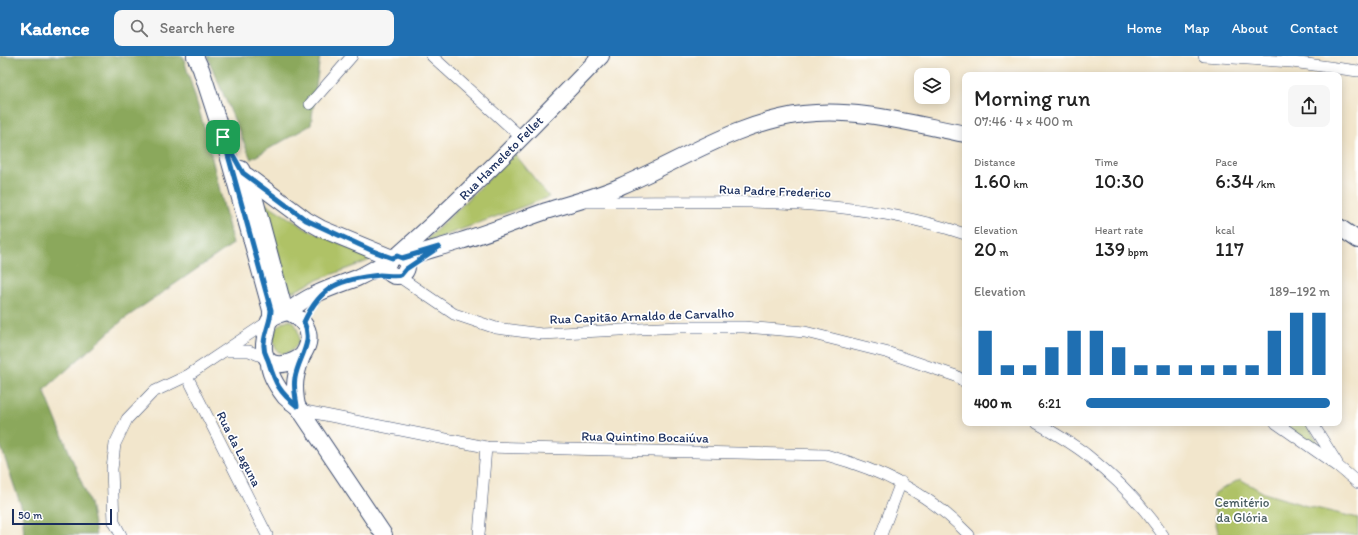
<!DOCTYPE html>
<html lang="en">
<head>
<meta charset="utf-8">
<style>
  :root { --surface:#fff; --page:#f6f6f6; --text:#222; --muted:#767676; --accent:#1f6fb2 }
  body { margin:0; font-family:Itim,sans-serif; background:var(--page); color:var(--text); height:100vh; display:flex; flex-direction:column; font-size:15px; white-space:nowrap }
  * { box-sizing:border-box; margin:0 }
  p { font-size:13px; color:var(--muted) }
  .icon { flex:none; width:22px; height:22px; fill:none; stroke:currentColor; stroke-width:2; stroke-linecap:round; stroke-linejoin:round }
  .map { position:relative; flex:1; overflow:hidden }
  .sheet { position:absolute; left:962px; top:16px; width:380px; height:354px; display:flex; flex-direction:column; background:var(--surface); border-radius:8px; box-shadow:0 2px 10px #0003 }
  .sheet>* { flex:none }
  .tools { position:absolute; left:914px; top:12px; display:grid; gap:8px }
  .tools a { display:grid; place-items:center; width:36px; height:36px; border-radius:8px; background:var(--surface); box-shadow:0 2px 10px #0003; font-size:20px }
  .scale { position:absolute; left:12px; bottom:10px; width:100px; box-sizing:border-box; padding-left:4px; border:2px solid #1b2f5e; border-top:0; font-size:11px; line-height:14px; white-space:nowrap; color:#1b2f5e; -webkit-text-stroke:3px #fff; paint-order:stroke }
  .pin { position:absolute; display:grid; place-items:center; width:34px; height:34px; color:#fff; margin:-17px; border-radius:8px; box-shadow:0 2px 6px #0006 }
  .round { display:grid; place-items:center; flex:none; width:42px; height:42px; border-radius:8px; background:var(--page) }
  .overview { display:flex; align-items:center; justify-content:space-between; height:68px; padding:0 12px }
  h1 { font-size:22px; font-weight:600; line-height:30px }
  .metrics { display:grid; grid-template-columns:repeat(3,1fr); gap:6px; height:68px; padding:4px 12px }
  .metrics div { display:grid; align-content:center }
  .metrics b { font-size:20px; font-weight:600 }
  .metrics small { font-size:11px; font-weight:400 }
  .metrics p { font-size:11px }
  .chart { height:112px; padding:8px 12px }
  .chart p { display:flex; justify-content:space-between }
  .chart svg { width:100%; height:72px; margin-top:4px; stroke:var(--accent); stroke-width:6 }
  ul { padding:0 12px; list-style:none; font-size:13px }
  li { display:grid; grid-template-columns:64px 48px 1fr; align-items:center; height:30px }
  li i { height:10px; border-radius:5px; background:var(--accent) }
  header { display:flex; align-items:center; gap:24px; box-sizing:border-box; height:56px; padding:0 20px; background:var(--accent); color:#fff }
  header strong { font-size:19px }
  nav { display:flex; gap:22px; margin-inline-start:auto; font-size:14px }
  .search { width:280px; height:36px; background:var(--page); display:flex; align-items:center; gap:10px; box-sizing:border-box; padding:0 14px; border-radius:8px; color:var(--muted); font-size:15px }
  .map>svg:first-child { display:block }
</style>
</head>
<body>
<header>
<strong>Kadence</strong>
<div class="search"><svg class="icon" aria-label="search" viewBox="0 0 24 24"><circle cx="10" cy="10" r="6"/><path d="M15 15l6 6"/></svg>Search here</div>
<nav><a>Home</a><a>Map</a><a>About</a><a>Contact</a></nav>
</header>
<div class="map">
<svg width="1358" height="479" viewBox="0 0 1358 479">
  <rect width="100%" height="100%" fill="#fff"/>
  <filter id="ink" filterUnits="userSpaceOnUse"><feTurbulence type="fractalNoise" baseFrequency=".025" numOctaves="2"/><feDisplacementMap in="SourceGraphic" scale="8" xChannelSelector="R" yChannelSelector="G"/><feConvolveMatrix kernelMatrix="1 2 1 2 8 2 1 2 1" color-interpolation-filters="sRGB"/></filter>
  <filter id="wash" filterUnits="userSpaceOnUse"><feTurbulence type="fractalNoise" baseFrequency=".012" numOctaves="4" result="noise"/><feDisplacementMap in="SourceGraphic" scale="16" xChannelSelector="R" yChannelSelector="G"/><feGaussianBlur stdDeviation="0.9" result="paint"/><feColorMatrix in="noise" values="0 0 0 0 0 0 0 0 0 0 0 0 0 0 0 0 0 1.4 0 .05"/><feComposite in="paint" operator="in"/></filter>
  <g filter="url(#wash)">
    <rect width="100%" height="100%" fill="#f2e6cc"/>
    <!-- green -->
    <g fill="#afc266" stroke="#657862">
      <polygon points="515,98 549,141 422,188"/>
      <polygon points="267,148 306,173 372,201 368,205 317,224 295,235 289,235 265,150"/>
      <path d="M288 264 294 266C302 280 301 292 284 298L277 295C270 283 274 268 288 264Z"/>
      <polygon points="1282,367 1306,367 1323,395"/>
      <polygon points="1240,423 1264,437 1307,450 1358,462 1358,479 1219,479 1216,468 1213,438"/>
    </g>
    <!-- forest -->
    <g fill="#8ba85b" stroke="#536c5c">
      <polygon points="0,0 183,0 205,74 233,188 124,263 44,334 90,447 96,479 24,479 22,453 0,388"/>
      <polygon points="207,0 320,0 311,69 251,103"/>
    </g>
  </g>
  <g filter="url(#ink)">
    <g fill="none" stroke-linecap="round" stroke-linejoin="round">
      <defs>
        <g id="street">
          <polyline points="432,0 522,82"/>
          <polyline points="1204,0 1292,6 1358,15"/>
          <polyline points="310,48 352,0"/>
          <path d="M587 146C713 147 844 137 965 178"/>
          <polyline points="398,220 454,258 496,272 542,278 679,271 744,271 805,276 889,297 956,320 965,326"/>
          <polyline points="227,295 249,295 266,302"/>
          <polyline points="187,320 267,479"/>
          <path d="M300 354 486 391 826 399C881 414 929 437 969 479"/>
          <path d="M1037 367C1054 377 1072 387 1087 399 1116 422 1142 448 1163 479"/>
          <polyline points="1276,367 1339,411 1358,427"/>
          <polyline points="1312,367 1337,407"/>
          <polyline points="121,479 114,466 112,413 115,388 127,363 153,336 187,320 269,265"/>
          <polyline points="479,479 486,391"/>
          <polyline points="881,479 901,426"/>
        </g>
        <g id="secondary">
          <polyline points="195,0 201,13 223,81 271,254 271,263"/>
          <polyline points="241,113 254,140 285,256"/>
          <polyline points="247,120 306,164 322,173 392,202"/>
          <polyline points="1339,171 1358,184"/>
          <path d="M397 200C469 137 535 68 601 0"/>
          <circle cx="397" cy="210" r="10"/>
          <path d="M402 202C422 196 441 191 461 185 490 176 518 165 546 155 571 147 597 141 621 130 680 105 738 66 803 58 857 51 913 68 965 78"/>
          <path d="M288 256C308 265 315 281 302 300 278 316 257 309 266 278 267 274 267 269 269 265 272 260 282 257 288 256Z"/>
          <path d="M288 256C307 239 333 231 357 222 368 217 379 210 390 204"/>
          <path d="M269 307C269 318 278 332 285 341 290 346 296 348 300 354L384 479"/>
          <path d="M297 350C293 329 295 320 302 300"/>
        </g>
      </defs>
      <!-- street casing -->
      <use href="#street" stroke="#3b4a6e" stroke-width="12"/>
      <!-- secondary casing -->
      <use href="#secondary" stroke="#3b4a6e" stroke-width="18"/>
      <!-- street -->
      <use href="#street" stroke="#fff" stroke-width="11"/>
      <!-- secondary -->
      <use href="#secondary" stroke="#fff" stroke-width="16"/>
    </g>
  </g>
  <g fill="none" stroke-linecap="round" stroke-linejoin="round" filter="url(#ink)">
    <defs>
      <path id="route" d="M223 81 243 117 306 164 373 195 392 202 397 200 402 202 439 191 406 213 401 219C395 221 387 219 380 219 341 223 321 229 304 266 314 287 298 302 295 322 293 332 296 341 297 350 280 337 275 327 269 307 267 299 263 298 264 287 265 275 271 265 271 254Z"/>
    </defs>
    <!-- route casing -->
    <use href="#route" stroke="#fff" stroke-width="8"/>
    <!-- route -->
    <use href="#route" stroke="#1f6fb2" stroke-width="5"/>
  </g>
  <g text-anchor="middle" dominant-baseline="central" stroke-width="3.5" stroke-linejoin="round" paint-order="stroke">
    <!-- street labels -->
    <g font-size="13" fill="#1b2f5e" stroke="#fff">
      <text transform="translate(501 102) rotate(-45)">Rua Hameleto Fellet</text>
      <text transform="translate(775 135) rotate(2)">Rua Padre Frederico</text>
      <text transform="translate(642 260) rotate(-2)">Rua Capitão Arnaldo de Carvalho</text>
      <text transform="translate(645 381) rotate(1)">Rua Quintino Bocaiúva</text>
      <text transform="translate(239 393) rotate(63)">Rua da Laguna</text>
    </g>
    <!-- park labels -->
    <g font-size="13" fill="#475b60" stroke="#fff">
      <text x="1242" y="446">Cemitério<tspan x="1242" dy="15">da Glória</tspan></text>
    </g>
  </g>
</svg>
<div class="tools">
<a><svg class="icon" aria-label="layers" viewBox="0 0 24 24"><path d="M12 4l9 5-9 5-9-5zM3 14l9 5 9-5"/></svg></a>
</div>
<div class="scale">50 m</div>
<div class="pin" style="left:223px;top:81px;background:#1e9e55"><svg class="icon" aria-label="arrive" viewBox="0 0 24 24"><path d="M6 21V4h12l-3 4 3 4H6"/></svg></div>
<section class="sheet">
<div class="overview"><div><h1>Morning run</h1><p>07:46 · 4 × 400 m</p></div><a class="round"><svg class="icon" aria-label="share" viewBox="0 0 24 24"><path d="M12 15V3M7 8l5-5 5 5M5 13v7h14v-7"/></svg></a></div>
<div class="metrics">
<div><p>Distance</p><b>1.60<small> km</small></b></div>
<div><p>Time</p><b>10:30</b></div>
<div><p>Pace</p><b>6:34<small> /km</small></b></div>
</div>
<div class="metrics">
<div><p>Elevation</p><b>20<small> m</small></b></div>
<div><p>Heart rate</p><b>139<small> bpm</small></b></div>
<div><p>kcal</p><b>117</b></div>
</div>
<div class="chart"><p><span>Elevation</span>189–192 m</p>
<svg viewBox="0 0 160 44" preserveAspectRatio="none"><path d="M5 44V17M15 44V38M25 44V38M35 44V27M45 44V17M55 44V17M65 44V27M75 44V38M85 44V38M95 44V38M105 44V38M115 44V38M125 44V38M135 44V17M145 44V6M155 44V6"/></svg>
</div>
<ul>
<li><b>400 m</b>6:21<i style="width:100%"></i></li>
</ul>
</section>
</div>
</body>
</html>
